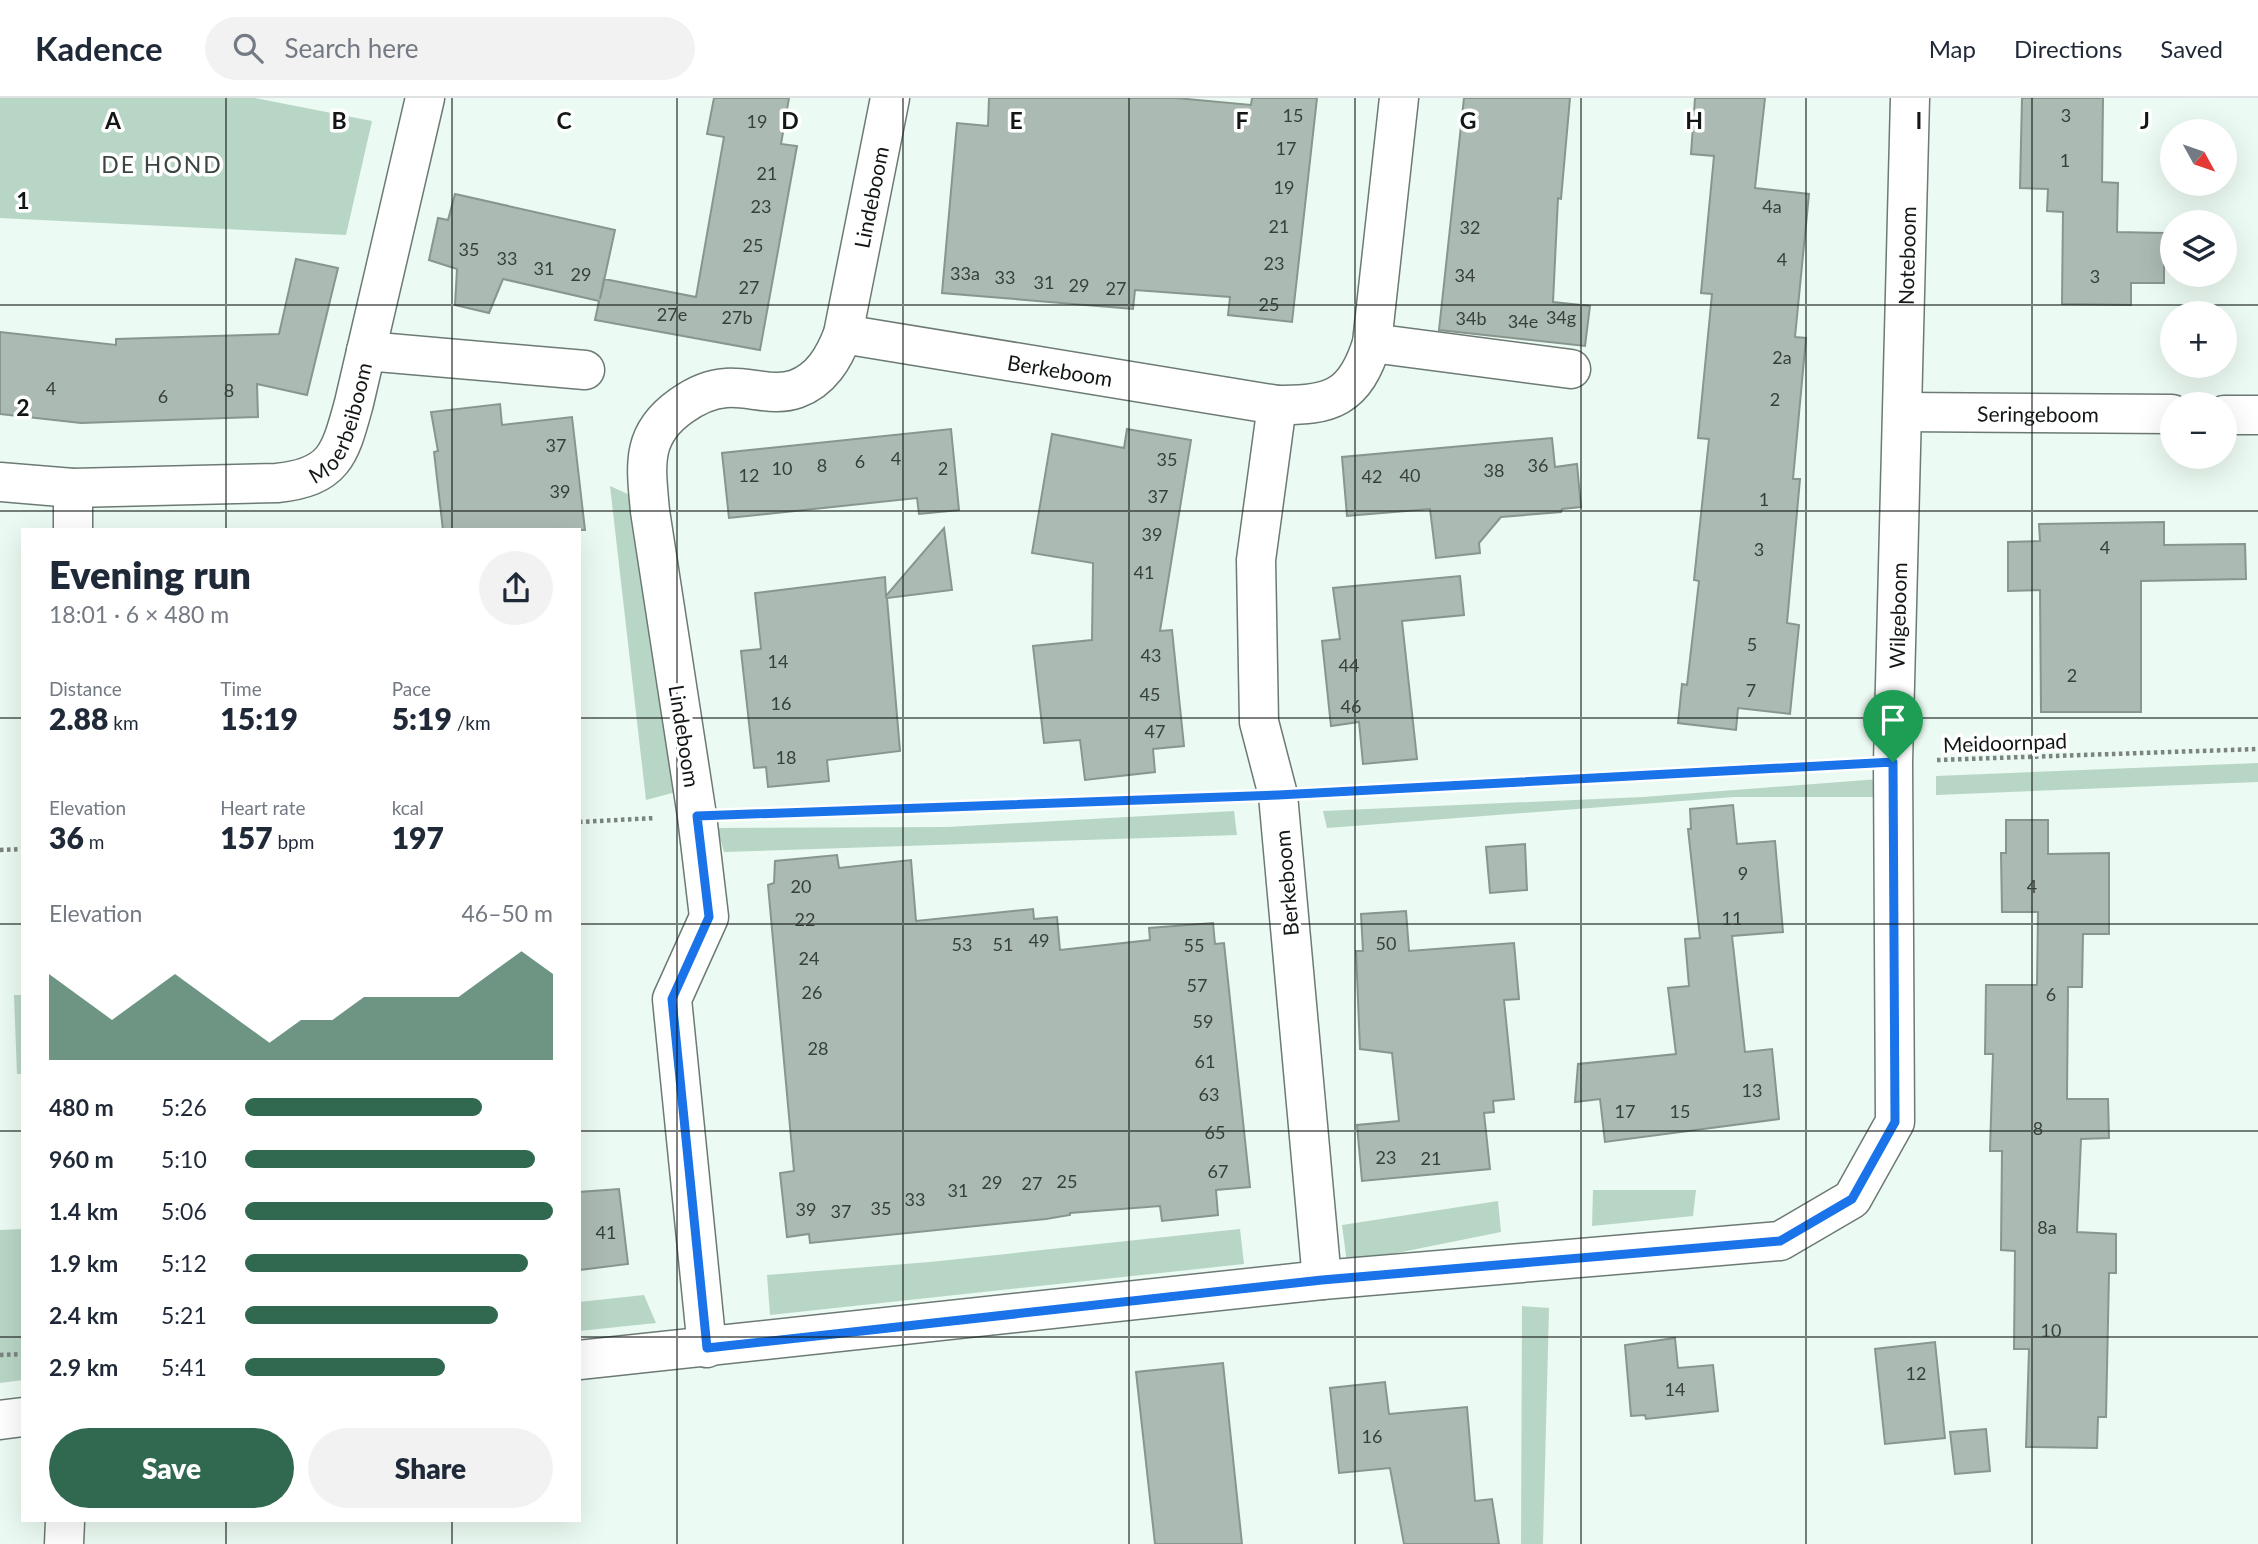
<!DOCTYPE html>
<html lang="en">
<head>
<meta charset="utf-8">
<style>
  :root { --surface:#fff; --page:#f2f2f3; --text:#1f2937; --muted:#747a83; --line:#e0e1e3; --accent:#316850 }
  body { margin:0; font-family:Lato,sans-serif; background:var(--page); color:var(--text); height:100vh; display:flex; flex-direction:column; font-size:26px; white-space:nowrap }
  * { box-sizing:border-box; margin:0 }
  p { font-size:23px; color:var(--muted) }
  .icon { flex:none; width:38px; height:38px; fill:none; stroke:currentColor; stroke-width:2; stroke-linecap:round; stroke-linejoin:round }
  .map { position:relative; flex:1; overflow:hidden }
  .details { position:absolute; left:21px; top:430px; width:560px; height:994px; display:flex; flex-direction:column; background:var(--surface); border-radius:0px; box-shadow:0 7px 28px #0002 }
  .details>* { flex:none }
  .needle { width:46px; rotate:130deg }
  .fabs { position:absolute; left:2160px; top:21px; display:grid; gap:14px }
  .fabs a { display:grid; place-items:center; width:77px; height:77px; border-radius:50%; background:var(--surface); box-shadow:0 7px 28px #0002; font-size:35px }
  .pin { position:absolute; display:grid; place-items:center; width:60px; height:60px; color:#fff; margin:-72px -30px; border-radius:50% 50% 50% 0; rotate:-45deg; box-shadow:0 0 7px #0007 }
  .pin .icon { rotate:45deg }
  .round { display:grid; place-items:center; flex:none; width:74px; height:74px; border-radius:37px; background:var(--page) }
  .summary { display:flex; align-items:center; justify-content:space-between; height:119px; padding:0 28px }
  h1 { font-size:38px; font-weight:800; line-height:52px }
  .metrics { display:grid; grid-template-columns:repeat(3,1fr); gap:10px; height:119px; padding:7px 28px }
  .metrics div { display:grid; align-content:center }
  .metrics b { font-size:30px; font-weight:800 }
  .metrics small { font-size:19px; font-weight:400 }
  .metrics p { font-size:19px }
  .chart { height:196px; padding:14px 28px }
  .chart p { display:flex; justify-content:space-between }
  .chart svg { width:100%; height:126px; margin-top:7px; fill:var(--accent); opacity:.7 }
  .primary-button { display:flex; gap:14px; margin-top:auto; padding:14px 28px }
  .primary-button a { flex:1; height:80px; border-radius:42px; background:var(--accent); color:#fff; font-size:28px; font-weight:800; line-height:80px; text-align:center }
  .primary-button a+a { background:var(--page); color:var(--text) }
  ul { padding:0 28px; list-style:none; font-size:23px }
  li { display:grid; grid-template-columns:112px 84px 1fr; align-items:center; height:52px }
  li i { height:18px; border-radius:9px; background:var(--accent) }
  header { display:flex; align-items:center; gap:42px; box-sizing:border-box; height:98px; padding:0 35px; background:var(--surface); border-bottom:2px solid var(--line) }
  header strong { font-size:33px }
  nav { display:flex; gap:38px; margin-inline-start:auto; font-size:24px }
  .search { width:490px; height:63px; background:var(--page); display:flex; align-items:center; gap:18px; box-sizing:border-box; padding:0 24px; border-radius:38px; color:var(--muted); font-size:26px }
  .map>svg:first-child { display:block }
  .green { fill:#b8d6c6 }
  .building { fill:#abbab2; stroke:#88968e; stroke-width:2 }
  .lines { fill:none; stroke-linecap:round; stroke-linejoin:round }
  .street-casing { stroke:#6c7a73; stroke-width:41 }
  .path { stroke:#7b8480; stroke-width:4.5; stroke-dasharray:3.5 3.5; stroke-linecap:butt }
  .street { stroke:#fff; stroke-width:38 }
  .route-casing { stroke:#fff; stroke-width:14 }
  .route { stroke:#1a73e8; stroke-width:9 }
  .grid { fill:none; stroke:#121715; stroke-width:2; stroke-opacity:0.55 }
  .labels { text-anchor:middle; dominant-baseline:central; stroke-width:7; stroke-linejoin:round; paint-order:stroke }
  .number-label { font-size:18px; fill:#38403c }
  .street-label { font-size:21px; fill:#121715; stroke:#fff }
  .neighbourhood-label { font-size:23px; letter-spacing:2px; fill:#3a4640; stroke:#fff }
  .grid-label { font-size:23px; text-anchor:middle; font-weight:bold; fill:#121715; stroke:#fff; stroke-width:7; stroke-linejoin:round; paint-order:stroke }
</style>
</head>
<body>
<header>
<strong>Kadence</strong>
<div class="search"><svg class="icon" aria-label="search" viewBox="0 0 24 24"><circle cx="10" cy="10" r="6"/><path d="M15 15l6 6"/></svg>Search here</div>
<nav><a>Map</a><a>Directions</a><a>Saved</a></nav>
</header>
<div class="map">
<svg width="2258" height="1446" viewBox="0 0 2258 1446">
  <rect width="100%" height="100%" fill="#ebfaf2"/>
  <!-- green -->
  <path class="green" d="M0,0H255L372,23L346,137L0,120Z
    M610,388L630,397L676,694L646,702Z
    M2258,665V684L1936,697V678Z
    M1879,681L1878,699H1734L1327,730L1323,713L1643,699Z
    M1234,713L1237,737L724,754L717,730L948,729Z
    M14,897H23V976H17Z
    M1593,1092H1696L1693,1118L1592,1128Z
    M1498,1103L1501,1134L1347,1165L1342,1127Z
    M23,1131V1282L0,1285V1132Z
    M1240,1131L1244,1166L770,1217L767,1177L930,1164Z
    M644,1197L656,1225L579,1233V1204Z
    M1522,1208L1549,1210L1543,1446H1521Z"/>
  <!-- building -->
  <path class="building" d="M714,0H789L781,46L797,48L760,252L595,222L599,203L503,181L489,215L455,207L457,171L429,162L438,120L448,122L455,96L615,132L600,201L604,181L696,199L724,39L707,36Z
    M989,0H1176L1251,7L1252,0H1317L1292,224L1228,217L1230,199L1135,192L1133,211L942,195L957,25L988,28Z
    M1464,0H1570L1561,101L1558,100L1553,204L1590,208L1585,248L1439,232Z
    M1695,0H1765L1755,90L1809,96L1795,239L1806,240L1793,381H1800L1787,525L1799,527L1790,616L1738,610L1736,632L1678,625L1682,586L1687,587L1699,483L1694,482L1709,341L1698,340L1712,196L1701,195L1714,58L1691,56Z
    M2022,0H2103L2102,84L2118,85L2117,134L2164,135V185H2131V207L2062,206L2063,114L2047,113L2048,91L2020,90Z
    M296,161L338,170L307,297L257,286L258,319L81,325L0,316V234L116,247V241L279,236Z
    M500,306L502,327L572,319L585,432H443L434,354L438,353L431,314Z
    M951,331L959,412L919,416L917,400L729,420L722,355Z
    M1127,331L1191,342L1160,533L1172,532L1184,648L1153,651L1155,674L1085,682L1080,642L1044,645L1033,548L1092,542L1093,465L1032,455L1052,336L1124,350Z
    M1552,340L1555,369L1577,366L1581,409L1562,411L1561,414L1501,419L1479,445L1480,455L1436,460L1430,411L1347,418L1342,359Z
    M2164,424V447L2245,446L2246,481L2141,483V614H2041L2040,492L2008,493V444L2040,443L2039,426Z
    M944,430L952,492L887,500L900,653L827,662L829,683L768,689L766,669L754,670L741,553L761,551L755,495L885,479L886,498Z
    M1460,478L1464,517L1402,523L1417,661L1363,666L1359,624L1331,628L1322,543L1340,541L1333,490Z
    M1733,707L1737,746L1775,743L1783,834L1732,838L1745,954L1772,951L1779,1021L1605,1044L1600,1001L1575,1004L1578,966L1676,956L1668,890L1689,888L1685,841L1700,840L1688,731H1691L1690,711Z
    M2006,722H2048V756L2109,755V836H2083L2082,889H2068L2067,1001H2108L2109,1040L2081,1041L2077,1134L2116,1136V1175H2109L2106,1319H2098L2097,1350L2026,1349L2029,1251H2014L2015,1153L2001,1152L2002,1053H1990L1993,956H1985L1986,887H2037L2038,814H2002L2001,755H2006Z
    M1525,746L1527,792L1490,795L1486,749Z
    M837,757L839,770L911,762L916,823L1033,811L1034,821L1057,819L1060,852L1150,842L1149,830L1213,825L1215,846L1224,845L1250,1089L1216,1092L1218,1117L1162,1123L1160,1108L1070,1115V1117L1046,1121L810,1145L809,1136L787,1139L780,1075L794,1073L768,787L774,785L775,763Z
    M1406,813L1409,853L1514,845L1519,901L1504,902L1514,1001L1493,1003L1494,1014L1484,1015L1490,1071L1362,1083L1357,1027L1399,1023L1392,955L1360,951L1356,853H1363L1361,816Z
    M619,1091L628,1166L579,1172V1094Z
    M1675,1240L1678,1270L1713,1267L1718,1313L1646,1321L1645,1317L1631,1318L1625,1247Z
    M1935,1244L1945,1340L1885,1346L1875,1251Z
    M1223,1265L1242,1446H1155L1136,1274Z
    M1385,1284L1389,1316L1467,1309L1475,1403L1492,1401L1499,1446H1404L1390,1370L1339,1375L1330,1290Z
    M1986,1331L1990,1373L1955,1376L1950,1334Z"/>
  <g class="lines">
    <!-- street casing -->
    <g class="street-casing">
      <g id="street">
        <path id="s1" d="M843,236L1277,307"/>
        <path d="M1372,245L1571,271"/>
        <path d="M366,253L585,272"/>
        <path id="s2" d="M1903,314L2172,316"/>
        <path d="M2224,317H2258"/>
        <path id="s3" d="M0,384L73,390L277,385C335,379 340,356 354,305L425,0"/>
        <path d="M73,390V432"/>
        <path d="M1322,1182L1278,697L1259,624L1256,462L1277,307C1331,308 1355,300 1372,245L1399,0"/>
        <path id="s4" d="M707,1250L672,901L709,819L697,718L650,413C646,368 640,337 681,308C695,298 709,291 726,290C748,288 774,299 796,291C821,282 834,260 843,236L890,0"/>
        <path id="s5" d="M579,1262L1322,1182L1780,1143L1852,1101L1895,1024L1893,664L1910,0"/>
        <path d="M0,1322L23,1319"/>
        <path d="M64,1446L65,1423"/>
      </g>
    </g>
    <!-- path -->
    <path class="path" d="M1937,662L2258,651
      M1322,695L1851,666
      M741,717L1236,699
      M579,724L655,720
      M0,752L23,751
      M0,1257L23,1256"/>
    <!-- street -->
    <use href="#street" class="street"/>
  </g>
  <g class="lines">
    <!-- route casing -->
    <g class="route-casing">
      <path id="route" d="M1893,664L1895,1024L1852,1101L1780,1143L1322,1182L707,1250L672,901L709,819L697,718L1278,697Z"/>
    </g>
    <!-- route -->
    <use href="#route" class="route"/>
  </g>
  <!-- grid -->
  <path class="grid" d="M226,0V432M452,0V432M677,0V1446M903,0V1446M1129,0V1446M1355,0V1446M1581,0V1446M1806,0V1446M2032,0V1446M0,207H2258M0,413H2258M0,620H23M579,620H2258M0,826H23M579,826H2258M0,1033H23M579,1033H2258M0,1239H23M579,1239H2258M226,1423V1446M452,1423V1446"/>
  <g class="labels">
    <!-- number labels -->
    <g class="number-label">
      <text x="1293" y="17">15</text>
      <text x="2066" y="17">3</text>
      <text x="757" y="23">19</text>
      <text x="1286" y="50">17</text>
      <text x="2065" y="62">1</text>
      <text x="767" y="75">21</text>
      <text x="1284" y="89">19</text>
      <text x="761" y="108">23</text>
      <text x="1772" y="108">4a</text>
      <text x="1279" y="128">21</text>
      <text x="1470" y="129">32</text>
      <text x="753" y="147">25</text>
      <text x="469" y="151">35</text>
      <text x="507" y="160">33</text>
      <text x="1782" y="161">4</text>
      <text x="1274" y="165">23</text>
      <text x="544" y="170">31</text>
      <text x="965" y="175">33a</text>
      <text x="581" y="176">29</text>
      <text x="1465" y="177">34</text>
      <text x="2095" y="178">3</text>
      <text x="1005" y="179">33</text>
      <text x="1044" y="184">31</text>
      <text x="1079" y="187">29</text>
      <text x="749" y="189">27</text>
      <text x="1116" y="190">27</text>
      <text x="1269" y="206">25</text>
      <text x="672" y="216">27e</text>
      <text x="737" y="219">27b</text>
      <text x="1561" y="219">34g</text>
      <text x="1471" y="220">34b</text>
      <text x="1523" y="223">34e</text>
      <text x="1782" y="259">2a</text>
      <text x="51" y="290">4</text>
      <text x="229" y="292">8</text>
      <text x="163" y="298">6</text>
      <text x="1775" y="301">2</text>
      <text x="556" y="347">37</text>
      <text x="896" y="360">4</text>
      <text x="1167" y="361">35</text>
      <text x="860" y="363">6</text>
      <text x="822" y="367">8</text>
      <text x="1538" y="367">36</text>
      <text x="782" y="370">10</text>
      <text x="943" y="370">2</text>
      <text x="1494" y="372">38</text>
      <text x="749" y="377">12</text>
      <text x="1410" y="377">40</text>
      <text x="1372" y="378">42</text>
      <text x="560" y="393">39</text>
      <text x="1158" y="398">37</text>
      <text x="1764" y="401">1</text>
      <text x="1152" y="436">39</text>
      <text x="2105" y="449">4</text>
      <text x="1759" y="451">3</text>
      <text x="1144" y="474">41</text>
      <text x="1752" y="546">5</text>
      <text x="1151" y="557">43</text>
      <text x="778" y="563">14</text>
      <text x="1349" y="567">44</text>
      <text x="2072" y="577">2</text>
      <text x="1751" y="592">7</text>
      <text x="1150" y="596">45</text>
      <text x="781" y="605">16</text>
      <text x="1351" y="608">46</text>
      <text x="1155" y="633">47</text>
      <text x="786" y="659">18</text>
      <text x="1743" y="775">9</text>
      <text x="801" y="788">20</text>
      <text x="2032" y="788">4</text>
      <text x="1732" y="820">11</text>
      <text x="805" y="821">22</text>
      <text x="1039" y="842">49</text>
      <text x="1386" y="845">50</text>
      <text x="962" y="846">53</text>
      <text x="1003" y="846">51</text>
      <text x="1194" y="847">55</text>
      <text x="809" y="860">24</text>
      <text x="1197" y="887">57</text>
      <text x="812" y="894">26</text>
      <text x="2051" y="896">6</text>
      <text x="1203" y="923">59</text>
      <text x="818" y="950">28</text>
      <text x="1205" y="963">61</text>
      <text x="1752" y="992">13</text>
      <text x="1209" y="996">63</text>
      <text x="1625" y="1013">17</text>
      <text x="1680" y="1013">15</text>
      <text x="2038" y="1030">8</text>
      <text x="1215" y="1034">65</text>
      <text x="1386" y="1059">23</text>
      <text x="1431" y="1060">21</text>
      <text x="1218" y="1073">67</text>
      <text x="1067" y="1083">25</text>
      <text x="992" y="1084">29</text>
      <text x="1032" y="1085">27</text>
      <text x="958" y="1092">31</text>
      <text x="915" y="1101">33</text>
      <text x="881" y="1110">35</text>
      <text x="806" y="1111">39</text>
      <text x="841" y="1113">37</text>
      <text x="2047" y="1129">8a</text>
      <text x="606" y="1134">41</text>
      <text x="2051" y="1232">10</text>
      <text x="1916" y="1275">12</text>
      <text x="1675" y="1291">14</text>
      <text x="1372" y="1338">16</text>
    </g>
    <!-- street labels -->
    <g class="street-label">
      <text stroke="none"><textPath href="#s4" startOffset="1302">Lindeboom</textPath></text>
      <text stroke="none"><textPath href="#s5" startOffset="2245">Noteboom</textPath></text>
      <text stroke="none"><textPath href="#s1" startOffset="220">Berkeboom</textPath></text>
      <text stroke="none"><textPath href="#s2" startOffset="135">Seringeboom</textPath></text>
      <text stroke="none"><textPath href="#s3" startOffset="376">Moerbeiboom</textPath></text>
      <text stroke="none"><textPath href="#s5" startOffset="1885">Wilgeboom</textPath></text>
      <text transform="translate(685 638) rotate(81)">Lindeboom</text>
      <text transform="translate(2005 644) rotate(-2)">Meidoornpad</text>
      <text transform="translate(1286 785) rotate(-95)">Berkeboom</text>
    </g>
    <!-- neighbourhood labels -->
    <g class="neighbourhood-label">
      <text x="162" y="66">DE HOND</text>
    </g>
  </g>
  <g class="grid-label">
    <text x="113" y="31">A</text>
    <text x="339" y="31">B</text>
    <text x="564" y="31">C</text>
    <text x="790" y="31">D</text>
    <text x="1016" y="31">E</text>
    <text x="1242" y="31">F</text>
    <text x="1468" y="31">G</text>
    <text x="1694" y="31">H</text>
    <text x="1919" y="31">I</text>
    <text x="2145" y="31">J</text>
    <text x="23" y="111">1</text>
    <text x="23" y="318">2</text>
  </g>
</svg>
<div class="fabs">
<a><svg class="needle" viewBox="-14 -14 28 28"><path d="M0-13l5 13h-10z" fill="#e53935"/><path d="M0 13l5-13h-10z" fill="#747a83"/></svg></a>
<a><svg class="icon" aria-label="layers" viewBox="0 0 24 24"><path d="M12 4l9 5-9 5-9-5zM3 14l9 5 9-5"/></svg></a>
<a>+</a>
<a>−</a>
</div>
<div class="pin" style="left:1893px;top:664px;background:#1e9e55"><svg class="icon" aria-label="arrive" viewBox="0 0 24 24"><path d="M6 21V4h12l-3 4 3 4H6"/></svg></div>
<section class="details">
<div class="summary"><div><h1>Evening run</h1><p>18:01 · 6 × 480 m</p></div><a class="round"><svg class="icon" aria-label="share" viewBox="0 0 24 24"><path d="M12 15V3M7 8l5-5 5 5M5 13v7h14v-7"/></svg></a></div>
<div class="metrics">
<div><p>Distance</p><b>2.88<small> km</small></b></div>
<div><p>Time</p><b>15:19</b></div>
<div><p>Pace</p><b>5:19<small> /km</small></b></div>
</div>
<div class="metrics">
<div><p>Elevation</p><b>36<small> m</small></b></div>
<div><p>Heart rate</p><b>157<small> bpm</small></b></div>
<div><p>kcal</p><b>197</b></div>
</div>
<div class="chart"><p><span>Elevation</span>46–50 m</p>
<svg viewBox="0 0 160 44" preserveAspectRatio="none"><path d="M0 44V14L10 22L20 30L30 22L40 14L50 22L60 30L70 38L80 30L90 30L100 22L110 22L120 22L130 22L140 14L150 6L160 14V44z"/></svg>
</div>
<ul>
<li><b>480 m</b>5:26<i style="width:77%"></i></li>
<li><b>960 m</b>5:10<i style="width:94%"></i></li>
<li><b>1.4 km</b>5:06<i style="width:100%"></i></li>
<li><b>1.9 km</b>5:12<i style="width:92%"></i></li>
<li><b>2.4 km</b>5:21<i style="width:82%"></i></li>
<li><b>2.9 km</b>5:41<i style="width:65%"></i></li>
</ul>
<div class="primary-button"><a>Save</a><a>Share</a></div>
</section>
</div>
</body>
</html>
